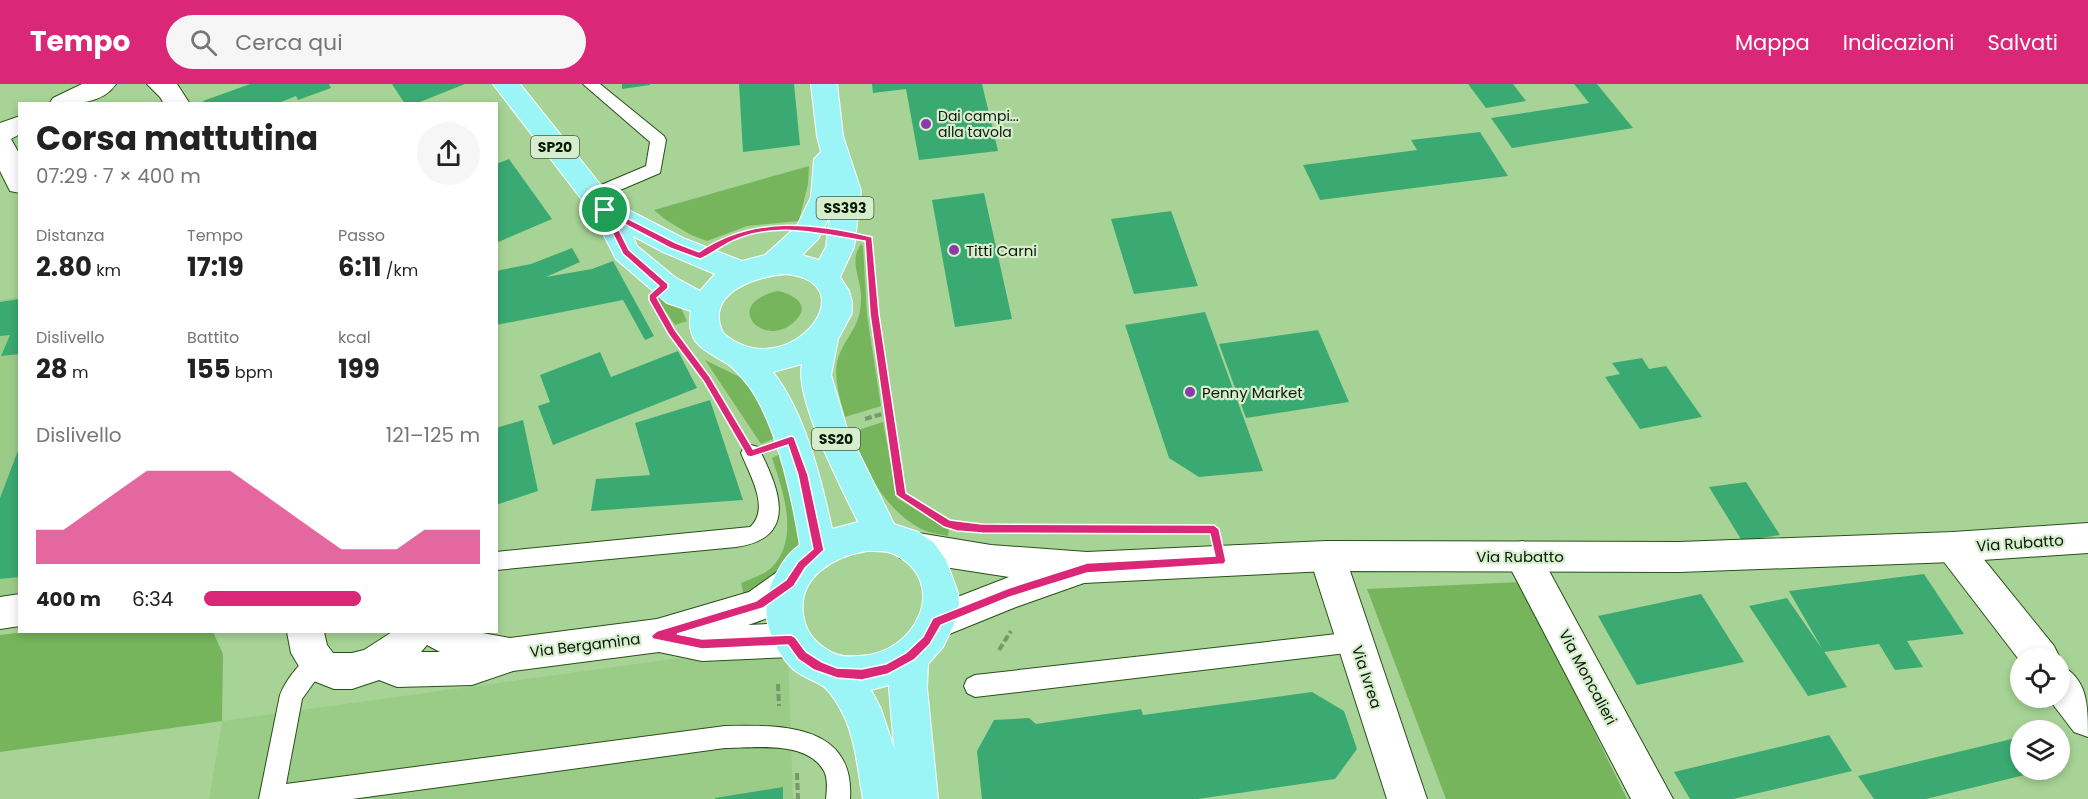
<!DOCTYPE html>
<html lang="it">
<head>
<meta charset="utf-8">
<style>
  :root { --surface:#fff; --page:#f6f6f6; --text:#222; --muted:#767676; --accent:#db2777 }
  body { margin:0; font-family:Poppins,sans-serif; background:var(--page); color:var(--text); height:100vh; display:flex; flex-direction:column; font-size:22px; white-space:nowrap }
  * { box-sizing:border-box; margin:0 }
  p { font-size:20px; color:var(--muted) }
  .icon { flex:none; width:33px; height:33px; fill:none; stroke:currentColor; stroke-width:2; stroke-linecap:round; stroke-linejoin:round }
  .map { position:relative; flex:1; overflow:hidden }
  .details { position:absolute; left:18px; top:18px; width:480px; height:531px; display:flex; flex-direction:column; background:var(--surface); border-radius:0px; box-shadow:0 3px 9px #0003 }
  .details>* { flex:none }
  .tools { position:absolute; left:2010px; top:564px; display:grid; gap:12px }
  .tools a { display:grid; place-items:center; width:60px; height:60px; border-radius:50%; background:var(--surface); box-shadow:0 3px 9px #0003; font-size:30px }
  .pin { position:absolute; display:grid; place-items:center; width:51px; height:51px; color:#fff; margin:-26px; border:3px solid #fff; border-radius:50%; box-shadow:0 2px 6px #0007 }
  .round { display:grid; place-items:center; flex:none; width:63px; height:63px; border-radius:32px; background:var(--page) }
  .overview { display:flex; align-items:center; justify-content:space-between; height:102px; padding:0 18px }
  h1 { font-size:33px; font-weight:700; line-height:45px }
  .figures { display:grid; grid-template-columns:repeat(3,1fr); gap:9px; height:102px; padding:6px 18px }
  .figures div { display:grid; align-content:center }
  .figures b { font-size:26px; font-weight:700 }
  .figures small { font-size:16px; font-weight:400 }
  .figures p { font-size:16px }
  .chart { height:168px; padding:12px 18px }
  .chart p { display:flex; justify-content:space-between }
  .chart svg { width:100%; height:108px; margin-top:6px; fill:var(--accent); opacity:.7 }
  ul { padding:0 18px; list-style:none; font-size:20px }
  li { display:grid; grid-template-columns:96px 72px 1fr; align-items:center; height:45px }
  li i { height:15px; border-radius:8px; background:var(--accent) }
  header { display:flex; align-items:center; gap:36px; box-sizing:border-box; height:84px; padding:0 30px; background:var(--accent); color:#fff }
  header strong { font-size:28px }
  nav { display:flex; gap:33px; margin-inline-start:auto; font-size:21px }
  .search { width:420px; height:54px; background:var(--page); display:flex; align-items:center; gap:15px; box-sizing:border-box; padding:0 21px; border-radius:33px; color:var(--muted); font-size:22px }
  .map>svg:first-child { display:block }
  .built { fill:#9acc88 }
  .green { fill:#76b55c }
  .building { fill:#3baa72 }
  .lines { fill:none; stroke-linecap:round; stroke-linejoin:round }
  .service-casing { stroke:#295017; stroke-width:2 }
  .minor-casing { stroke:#295017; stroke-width:2 }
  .tertiary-casing { stroke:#295017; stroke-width:2 }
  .primary-casing { stroke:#fff; stroke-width:2 }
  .path-far1 { stroke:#759968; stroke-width:3; stroke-dasharray:5 2; stroke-linecap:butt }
  .path { stroke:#759968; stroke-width:4; stroke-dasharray:7 3; stroke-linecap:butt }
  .service { fill:#fff; fill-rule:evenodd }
  .minor { fill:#fff; fill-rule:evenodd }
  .tertiary { fill:#fff; fill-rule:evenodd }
  .primary { fill:#9bf5f7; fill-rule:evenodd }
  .route { fill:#db2777; stroke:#fff; stroke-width:1.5; fill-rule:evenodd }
  .poi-dot { fill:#8d39a7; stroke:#d6edce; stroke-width:2 }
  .labels { text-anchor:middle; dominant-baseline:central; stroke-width:4.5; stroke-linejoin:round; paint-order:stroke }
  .far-poi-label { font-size:14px; fill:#0a1a04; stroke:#d6edce; text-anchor:start }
  .shield { fill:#d6edce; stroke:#475941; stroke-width:1.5 }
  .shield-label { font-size:14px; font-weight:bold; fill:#0a1a04 }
  .poi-label { font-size:15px; fill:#0a1a04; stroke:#d6edce; text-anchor:start }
  .street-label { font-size:15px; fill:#0a1a04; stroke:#d6edce }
</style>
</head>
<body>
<header>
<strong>Tempo</strong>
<div class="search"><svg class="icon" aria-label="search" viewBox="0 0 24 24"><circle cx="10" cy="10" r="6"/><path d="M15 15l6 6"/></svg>Cerca qui</div>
<nav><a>Mappa</a><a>Indicazioni</a><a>Salvati</a></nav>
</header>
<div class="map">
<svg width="2088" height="715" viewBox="0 0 2088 715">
  <rect width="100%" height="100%" fill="#a7d496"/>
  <!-- built -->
  <path class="built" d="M19,213V512L0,514V216Z
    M788,570L793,715H209L222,637L672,575Z"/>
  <!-- green -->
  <path class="green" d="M809,82L808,100L799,137L747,142L707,157L691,151L666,136L654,126Z
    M861,160L863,162L867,231L881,322L845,333C840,314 831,289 840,269C850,247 861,241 861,214C862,196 848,178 861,160Z
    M777,207C791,209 812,220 796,236C766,268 719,221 777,207Z
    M663,208L680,222L687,237L675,241L656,213Z
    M705,276L748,297L778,353L761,360Z
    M883,338L897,414L949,446L948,452C939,450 929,449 921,445C884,425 865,385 849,349Z
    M784,368L802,453L782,492L744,512L741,499C750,495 763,491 770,485C801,456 783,407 772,374Z
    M1521,498L1627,715H1446L1367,505Z
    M24,548H213L223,570L222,637L0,668V551Z"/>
  <!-- building -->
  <path class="building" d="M250,0H329L331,4L298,16L296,12L276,20H204L203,17Z
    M392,0H465L415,20H405Z
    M622,0H650V1L622,5Z
    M739,0H794L800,61L743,68Z
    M872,0H982L998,67L919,76L906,5L873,9Z
    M1468,0H1513L1526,17L1486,24Z
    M1574,0H1597L1633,44L1512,64L1491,34L1589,19Z
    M1480,48L1508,92L1320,116L1303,81L1417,66L1411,56Z
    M509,75L552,135L496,159V80Z
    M984,109L1012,235L955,243L932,116Z
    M1171,127L1198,202L1134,210L1111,135Z
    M572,164L580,178L546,193L592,185L613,177L654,252L645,256L623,216L496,241V187L531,180Z
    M20,215V270L1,272L10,251L0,252V218Z
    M1205,228L1263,387L1199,393L1169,374L1125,241Z
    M1318,246L1349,318L1246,334L1219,260Z
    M678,267L697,304L553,361L538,322L550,318L540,291L600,268L611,293Z
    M1642,274L1649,285L1666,282L1702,333L1640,345L1605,293L1620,290L1612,279Z
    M710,316L743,416L591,427L596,395L650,391L635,339Z
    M523,336L538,407L496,421V344Z
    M19,364L20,493L0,495V414Z
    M1746,398L1780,451L1742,457L1709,403Z
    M1924,490L1964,550L1907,557L1923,583L1895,586L1879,560L1824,568L1789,507Z
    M1701,510L1744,578L1637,601L1598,532Z
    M1787,514L1827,572L1847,603L1808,612L1749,522Z
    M1312,608L1344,627L1357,665L1335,695L1198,715H982L977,667L994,636L1029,634L1036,640L1141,625L1143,631Z
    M1829,651L1852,687L1733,715H1690L1674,688Z
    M2020,653V686H2045L1926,715H1874L1858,692Z
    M783,703V715H715V714Z"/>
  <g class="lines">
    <!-- service casing -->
    <g class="service-casing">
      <path id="service" d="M583,0H600L664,52L666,56L660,89L599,115H587L585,111L587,107L646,82L650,58Z
        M751,361L758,363C779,404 800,454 736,463L496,486V468L750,443C771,425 749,389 741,369L744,363Z
        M1355,548L1363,551L1366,558L1363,565L1355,568L975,613L967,609L964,602L967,595L975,591Z
        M317,569L325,572L328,579L302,615L286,700L725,642C780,641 855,639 850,715H826C827,706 828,694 824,687C807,656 754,664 725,664L352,715H259L280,611C286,596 302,574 317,569Z"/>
    </g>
    <!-- minor casing -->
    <g class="minor-casing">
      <path id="minor" d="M82,0H116C102,21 72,20 49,20L53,14Z
        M147,0H177L190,20H164L160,13Z
        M20,32V50L11,55L20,71V109L10,107L0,87V39Z
        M1953,448L1965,452L2054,562L2060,574V575L2020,574V577L1941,474L1935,463L1941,452Z
        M1327,457L1340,461L1345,472L1427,715H1387L1309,472L1314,461Z
        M1522,457L1535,461L1673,715H1631L1504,472L1509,461Z
        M790,483L803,488L808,499C797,522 771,534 748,541L791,539L804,544L810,556L804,568L791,573L702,577L659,568L513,587L472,601L397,603L379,596L352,605H334L306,594L291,569L287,548H324L327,561L333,569H352L364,566L392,548H477L510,554L657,535L749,508L777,488ZM427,561L440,568H421Z
        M20,510V542L0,545V513Z
        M2060,581C2088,595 2088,621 2088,653L2074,648L2048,614H2060Z"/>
    </g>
    <!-- tertiary casing -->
    <g class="tertiary-casing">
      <path id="tertiary" d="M2088,439V469L1953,478L1679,488L1327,487L1084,499L1016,523L937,555L924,550L919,538L924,526L1009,493L912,478L900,474L894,463L900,452L912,448L991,461L1087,468L1327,457L1679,458L1953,448Z"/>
    </g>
    <!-- primary casing -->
    <g class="primary-casing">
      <path id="primary" d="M493,0H520L615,119L683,154L742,177L765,171L797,142L811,113L814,75L821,68L817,52L811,0H837L843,52L861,107L854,163L840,193L849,207L852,218V229L838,255L831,291L847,345L894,440L918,448L934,459L946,476L958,509L959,521L954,540L943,563L928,580L927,604L938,715H863C858,688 856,659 845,634C841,625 830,605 821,601C812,595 802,593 793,585C772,565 759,529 771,501C778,486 786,470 800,461C792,413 777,340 748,301C742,294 736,286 729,281C706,266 685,262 691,227L667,219L616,175L593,130ZM830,132L826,163L819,176L802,171L818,155ZM633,152L663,168L715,190L700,207L676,194L637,162ZM786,190C871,199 787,304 723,249C704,209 756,192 786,190ZM802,280C794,315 842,404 858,438L832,445C821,394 805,329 773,288ZM867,467C875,467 886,466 894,470C951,498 916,571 859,572C848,573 837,573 828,566C814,558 805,546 803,530C798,492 835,472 867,467ZM889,601V604L894,664L881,625L871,606Z"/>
    </g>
    <!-- path-far1 -->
    <path class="path-far1" d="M736,152L761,146
      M870,180L872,205
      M874,231L887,317
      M704,291L719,317"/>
    <!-- path -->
    <path class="path" d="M718,315L737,347
      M886,315L899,401
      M865,335L889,328
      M906,415L928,428
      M999,566L1011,547
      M778,600L779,622
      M797,689L798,715"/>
    <!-- service -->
    <use href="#service" class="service"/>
    <!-- minor -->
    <use href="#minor" class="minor"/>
    <!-- tertiary -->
    <use href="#tertiary" class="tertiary"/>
    <!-- primary -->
    <use href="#primary" class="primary"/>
  </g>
  <!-- route -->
  <path class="route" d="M605,123L676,159L699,168C752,132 812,138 872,153L879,230L906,409L950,436L982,440L1214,441L1219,445L1226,477L1224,480L1087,489L1010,513L941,541L930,560L914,576L888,590L862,596L837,594L814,586L798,575L788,561L702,565L653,555L651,552L657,547L756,517L786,496L798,478L813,465L798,391L788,361L751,373L747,372L704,298L669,251L649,216V211L659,202L623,170L601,126ZM613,134L670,164L700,175C713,170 723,160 737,155C779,138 822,150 865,157L870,230L896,411L944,443L957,447L982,449L1210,450L1215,472L1087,479L1009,504L933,534L923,553L906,569L886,580L862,585L837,584L822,578L806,568L795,553L791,551L702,555L677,550L763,524L794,502L805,484L824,466L808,391L794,353L791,352L753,365L710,293L675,246L657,214L668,204V200L629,166Z"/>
  <!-- markers -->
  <g class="poi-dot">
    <circle cx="926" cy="40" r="6"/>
    <circle cx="954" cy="166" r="6"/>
    <circle cx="1190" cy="308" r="6"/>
  </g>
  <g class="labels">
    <!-- far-poi labels -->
    <g class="far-poi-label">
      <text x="938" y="32">Dai campi...<tspan x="938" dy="16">alla tavola</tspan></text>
    </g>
    <!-- shield labels -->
    <g class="shield">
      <rect x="531" y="52" width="48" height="22" rx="4.5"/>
      <rect x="816.5" y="113" width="57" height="22" rx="4.5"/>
      <rect x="812" y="344" width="48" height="22" rx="4.5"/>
    </g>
    <g class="shield-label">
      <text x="555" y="63">SP20</text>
      <text x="845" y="124">SS393</text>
      <text x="836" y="355">SS20</text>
    </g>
    <!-- poi labels -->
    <g class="poi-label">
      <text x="966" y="166">Titti Carni</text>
      <text x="1202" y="308">Penny Market</text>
    </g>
    <!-- street labels -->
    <g class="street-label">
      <text transform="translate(2020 459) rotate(-4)">Via Rubatto</text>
      <text x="1520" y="472">Via Rubatto</text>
      <text transform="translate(585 561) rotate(-7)">Via Bergamina</text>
      <text transform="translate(1367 593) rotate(72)">Via Ivrea</text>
      <text transform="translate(1588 593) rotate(62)">Via Moncalieri</text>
    </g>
  </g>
</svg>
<div class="tools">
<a><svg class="icon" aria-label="locate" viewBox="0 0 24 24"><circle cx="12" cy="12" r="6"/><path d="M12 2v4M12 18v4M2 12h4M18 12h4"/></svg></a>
<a><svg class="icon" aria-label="layers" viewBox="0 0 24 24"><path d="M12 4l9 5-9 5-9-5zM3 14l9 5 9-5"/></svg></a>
</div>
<div class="pin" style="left:605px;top:126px;background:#1e9e55"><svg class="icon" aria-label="arrive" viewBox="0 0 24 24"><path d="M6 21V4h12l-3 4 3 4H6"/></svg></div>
<section class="details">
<div class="overview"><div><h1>Corsa mattutina</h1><p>07:29 · 7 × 400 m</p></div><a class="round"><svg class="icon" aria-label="share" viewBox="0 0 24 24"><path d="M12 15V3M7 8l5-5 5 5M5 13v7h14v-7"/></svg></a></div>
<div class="figures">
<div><p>Distanza</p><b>2.80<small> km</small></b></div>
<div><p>Tempo</p><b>17:19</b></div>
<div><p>Passo</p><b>6:11<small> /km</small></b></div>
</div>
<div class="figures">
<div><p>Dislivello</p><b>28<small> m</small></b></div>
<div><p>Battito</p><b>155<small> bpm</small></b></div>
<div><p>kcal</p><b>199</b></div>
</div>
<div class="chart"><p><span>Dislivello</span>121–125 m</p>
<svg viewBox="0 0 160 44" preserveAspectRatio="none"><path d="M0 44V30L10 30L20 22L30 14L40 6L50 6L60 6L70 6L80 14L90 22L100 30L110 38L120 38L130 38L140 30L150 30L160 30V44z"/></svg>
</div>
<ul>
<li><b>400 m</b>6:34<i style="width:57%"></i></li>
</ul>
</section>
</div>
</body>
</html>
